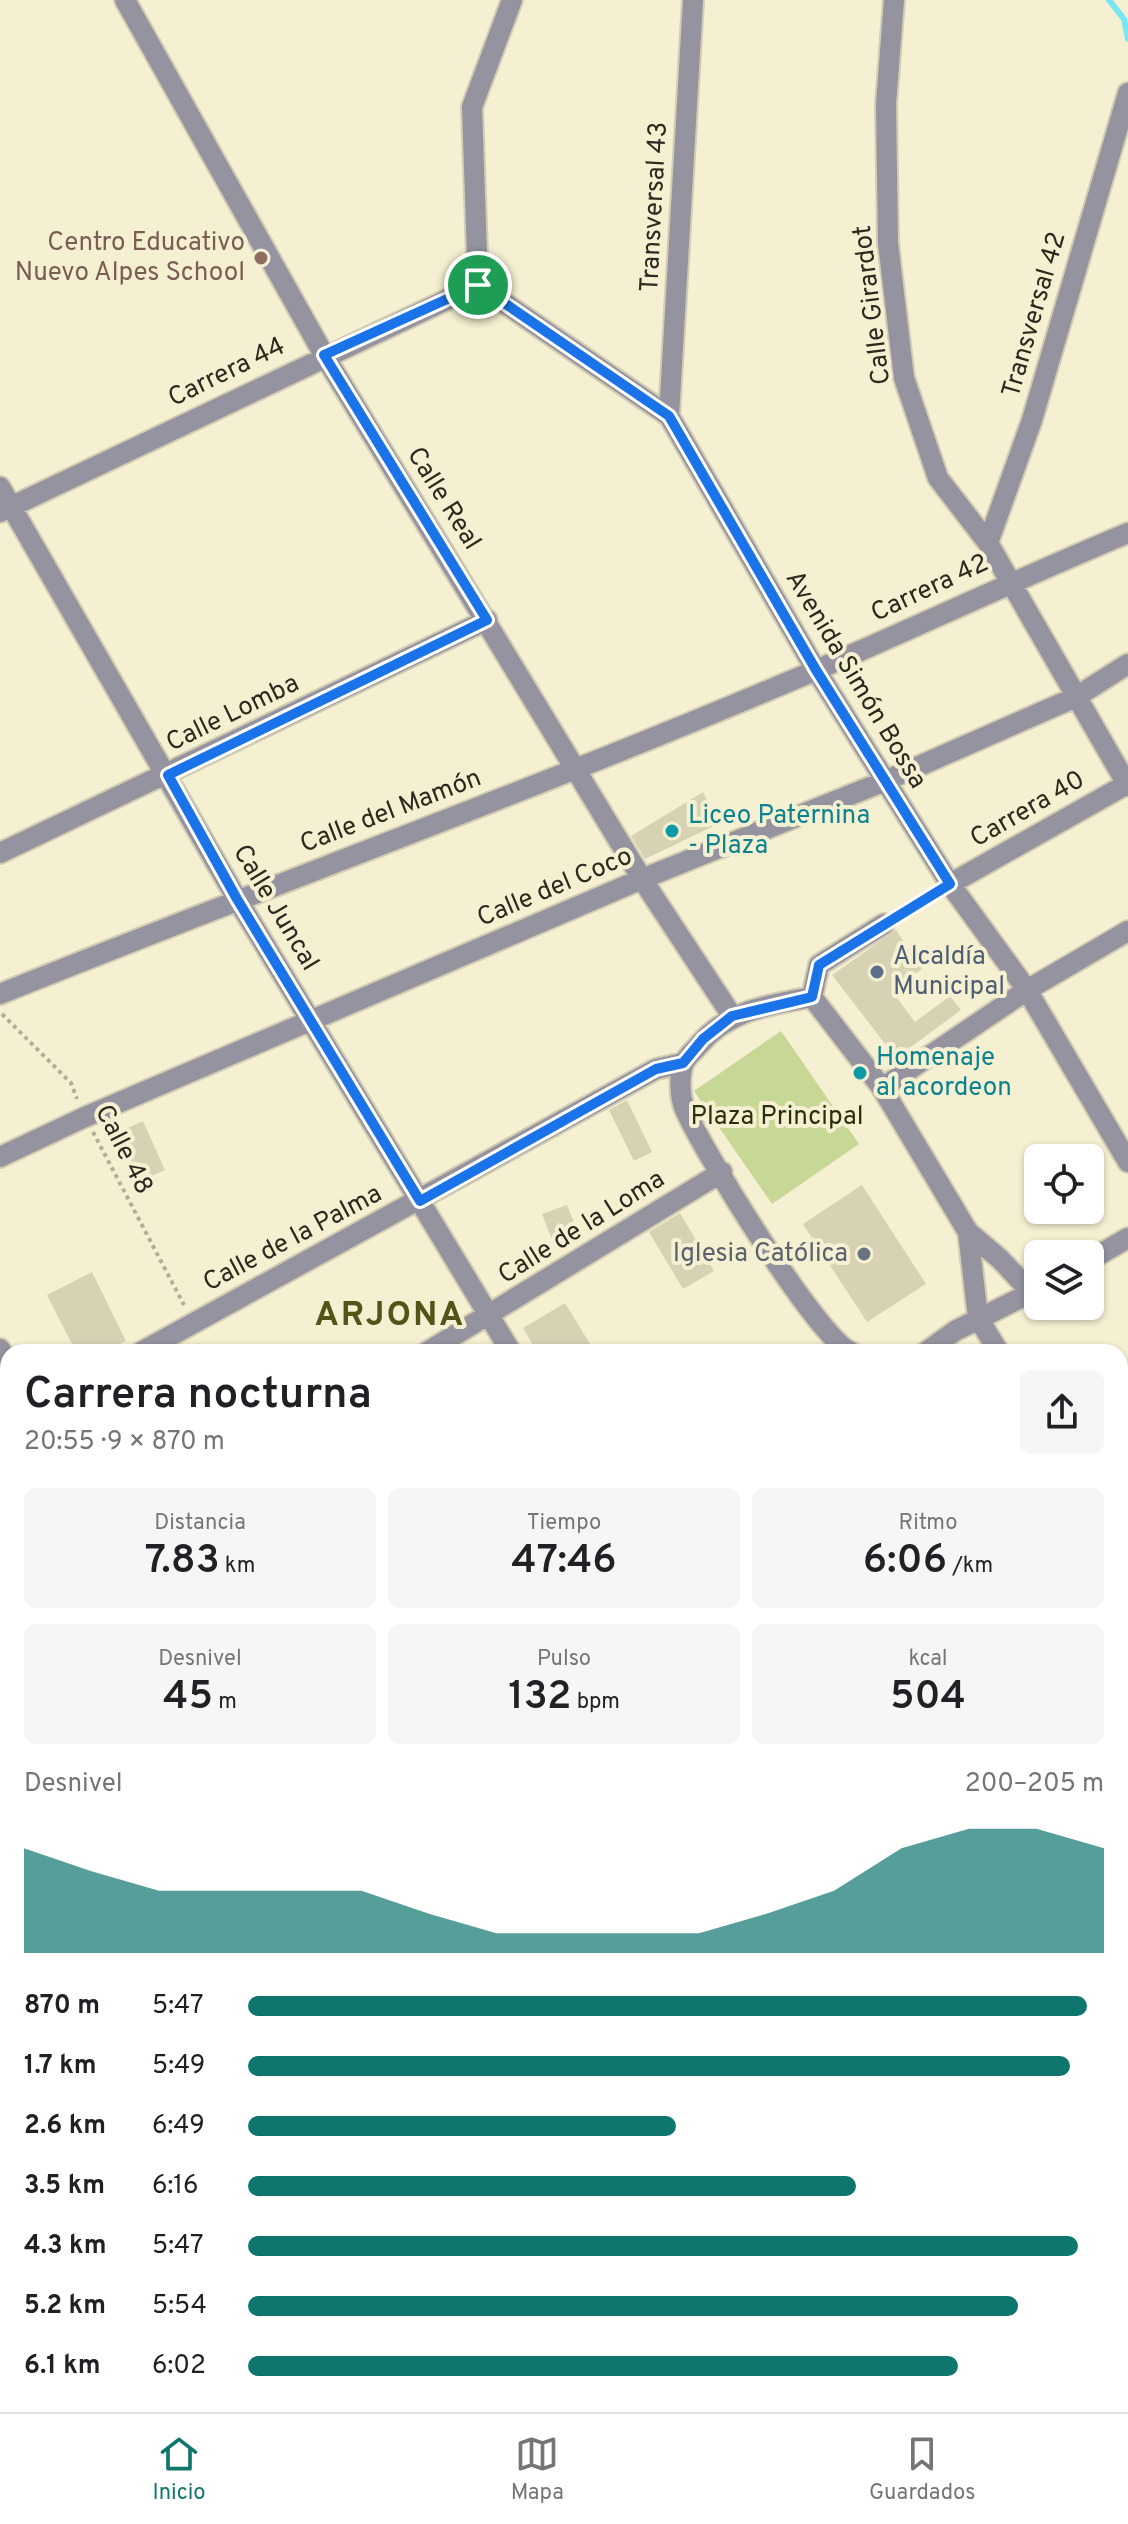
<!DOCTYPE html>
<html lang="es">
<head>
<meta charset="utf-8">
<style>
  :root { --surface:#fff; --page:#f6f6f6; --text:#202124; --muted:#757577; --line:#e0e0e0; --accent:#0f766e }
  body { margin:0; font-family:Overpass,sans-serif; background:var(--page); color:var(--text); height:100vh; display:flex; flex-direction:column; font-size:30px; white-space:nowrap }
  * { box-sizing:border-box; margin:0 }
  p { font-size:26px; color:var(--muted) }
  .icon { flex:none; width:44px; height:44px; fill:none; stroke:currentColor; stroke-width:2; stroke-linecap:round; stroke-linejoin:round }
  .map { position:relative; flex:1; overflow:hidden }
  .panel { position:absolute; left:0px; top:1344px; width:1128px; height:1068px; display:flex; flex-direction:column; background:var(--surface); border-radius:24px 24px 0 0; box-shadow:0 2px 6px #0004 }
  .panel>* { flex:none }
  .fabs { position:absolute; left:1024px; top:1144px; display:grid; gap:16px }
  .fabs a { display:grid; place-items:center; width:80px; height:80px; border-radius:12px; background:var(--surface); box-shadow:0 2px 6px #0004; font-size:40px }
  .pin { position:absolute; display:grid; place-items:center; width:68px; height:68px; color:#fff; margin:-34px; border:4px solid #fff; border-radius:50%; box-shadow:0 2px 8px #0007 }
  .round { display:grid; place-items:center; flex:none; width:84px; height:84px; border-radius:12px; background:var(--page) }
  .overview { display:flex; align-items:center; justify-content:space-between; height:136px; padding:0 24px }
  h1 { font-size:44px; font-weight:600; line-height:60px }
  .stats { display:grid; grid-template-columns:repeat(3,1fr); gap:12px; height:136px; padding:8px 24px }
  .stats div { display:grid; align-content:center; border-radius:12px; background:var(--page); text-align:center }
  .stats b { font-size:40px; font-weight:600 }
  .stats small { font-size:22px; font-weight:400 }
  .stats p { font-size:22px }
  .chart { height:224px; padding:16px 24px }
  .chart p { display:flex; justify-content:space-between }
  .chart svg { width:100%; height:144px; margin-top:8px; fill:var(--accent); opacity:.7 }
  ul { padding:0 24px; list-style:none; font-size:26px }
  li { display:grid; grid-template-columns:128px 96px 1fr; align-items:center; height:60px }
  li i { height:20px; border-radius:10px; background:var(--accent) }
  .menu { display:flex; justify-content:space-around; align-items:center; height:112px; border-top:2px solid var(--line); background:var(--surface); font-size:22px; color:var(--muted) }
  .menu a { display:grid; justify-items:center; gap:4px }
  .menu .selected { color:var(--accent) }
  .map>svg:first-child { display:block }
  .green { fill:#c7d796 }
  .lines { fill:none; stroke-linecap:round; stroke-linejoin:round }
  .stream { stroke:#79e6f3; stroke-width:6 }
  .building { fill:#d8d2b5 }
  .minor-casing { stroke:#d2ccb2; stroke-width:24 }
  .path { stroke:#b3ae97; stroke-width:4; stroke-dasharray:4 4; stroke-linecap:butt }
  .minor { stroke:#95939f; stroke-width:20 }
  .route-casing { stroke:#fff; stroke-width:16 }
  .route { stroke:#1a73e8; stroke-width:10 }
  .education-dot { fill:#8d6e63; stroke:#f6f0d2; stroke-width:3 }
  .culture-dot { fill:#0f9aa8; stroke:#f6f0d2; stroke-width:3 }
  .service-dot { fill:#5c6f8a; stroke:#f6f0d2; stroke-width:3 }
  .worship-dot { fill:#6b7280; stroke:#f6f0d2; stroke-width:3 }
  .labels { text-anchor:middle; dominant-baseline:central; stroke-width:8; stroke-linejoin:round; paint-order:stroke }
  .street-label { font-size:26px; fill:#2c291e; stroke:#f6f0d2 }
  .education-label { font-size:26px; fill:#785e54; stroke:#f6f0d2; text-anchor:end }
  .culture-label { font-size:26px; fill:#0d838f; stroke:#f6f0d2; text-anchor:start }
  .service-label { font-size:26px; fill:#4e5e75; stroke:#f6f0d2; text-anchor:start }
  .park-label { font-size:26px; fill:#2a300f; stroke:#f6f0d2 }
  .worship-label { font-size:26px; fill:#5b616d; stroke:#f6f0d2; text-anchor:end }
  .district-label { font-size:34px; font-weight:bold; letter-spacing:2px; fill:#555418; stroke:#f6f0d2 }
</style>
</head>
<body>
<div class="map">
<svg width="1128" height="2412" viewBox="0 0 1128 2412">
  <rect width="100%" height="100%" fill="#f6f0d2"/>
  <!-- green -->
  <path class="green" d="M781,1031L859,1144L772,1204L694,1091Z"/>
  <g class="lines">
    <!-- stream -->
    <path class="stream" d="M1109,0L1124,19L1128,39"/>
  </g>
  <!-- building -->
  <path class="building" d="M703,792L718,824L645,859L631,836Z
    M896,930L922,969L891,990L915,1022L950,996L961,1010L896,1058L832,975Z
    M627,1100L652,1152L634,1161L609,1110Z
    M143,1121L165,1170L139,1182L117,1133Z
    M862,1185L926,1284L867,1322L803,1224Z
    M567,1205L578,1233L553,1242L542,1214Z
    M680,1213L714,1271L683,1289L649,1232Z
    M92,1272L126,1341L103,1352H76L47,1295Z
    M565,1303L595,1352H537L523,1328Z"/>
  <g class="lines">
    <!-- minor casing -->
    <g class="minor-casing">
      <path id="minor" d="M125,0L324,355L642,879L732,1016
        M894,0L886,104L888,243L904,378L938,478L988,543L1128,786
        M478,285L669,416L816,670L950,884L1027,990L1128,1162
        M478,285L472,107L512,0
        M669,416L693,0
        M0,487L237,899L511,1352
        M0,512L478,285
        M988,543L1032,420L1128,93
        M0,853L487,620
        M950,884L1127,784
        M0,994C271,885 545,786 814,671C919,626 1022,577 1128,533
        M812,997L819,965L884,924
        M882,1088L1027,990L1128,931
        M0,1157L85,1117L642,879L885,781L1076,697L1128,664
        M968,1232L1000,1259L1032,1293
        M1090,1260L1128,1238
        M0,1349L8,1363
        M141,1352L656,1069L683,1063
        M427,1352L722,1172
        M851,1352C818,1339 700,1147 684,1107C680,1096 679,1077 683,1065C685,1058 693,1052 698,1046C728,1010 768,1005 812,997L882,1088L968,1232L978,1318L999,1352
        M926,1352L955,1331L1038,1289
        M1120,1414L1128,1409
        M0,1435L8,1430
        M1120,1533L1128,1545
        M0,1600L8,1595
        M1120,1625L1128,1620
        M1120,1745L1128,1758
        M0,1960L8,1955
        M0,2090L8,2085
        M1120,2367L1128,2364
        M0,2368L8,2379
        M27,2404L33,2412
        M650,2404L654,2412
        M1066,2404L1070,2412
        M989,2412L1015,2404"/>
    </g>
    <!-- path -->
    <path class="path" d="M901,914L935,894
      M2,1014L71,1083L77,1099
      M93,1132L184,1305
      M1120,2181L1128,2177
      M619,2412L631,2406"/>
    <!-- minor -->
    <use href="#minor" class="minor"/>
  </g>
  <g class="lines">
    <!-- route casing -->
    <g class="route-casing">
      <path id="route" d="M478,285L669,416L816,670L950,884L819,965L812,997L732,1016L703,1039L683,1063L656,1069L420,1201L237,899L168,775L487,620L324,355Z"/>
    </g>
    <!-- route -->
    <use href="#route" class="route"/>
  </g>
  <!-- markers -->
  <circle class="education-dot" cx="261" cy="258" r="8"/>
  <g class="culture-dot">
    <circle cx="672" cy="831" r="8"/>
    <circle cx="860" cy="1073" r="8"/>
  </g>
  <circle class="service-dot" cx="877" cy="972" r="8"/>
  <circle class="worship-dot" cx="864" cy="1254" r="8"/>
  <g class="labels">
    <!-- street labels -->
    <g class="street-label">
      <text transform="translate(655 207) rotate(-87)">Transversal 43</text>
      <text transform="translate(873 305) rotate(-97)">Calle Girardot</text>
      <text transform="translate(1035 315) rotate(-74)">Transversal 42</text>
      <text transform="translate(227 373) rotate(-26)">Carrera 44</text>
      <text transform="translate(443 499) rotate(58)">Calle Real</text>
      <text transform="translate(930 589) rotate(-25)">Carrera 42</text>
      <text transform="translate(855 680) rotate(59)">Avenida Simón Bossa</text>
      <text transform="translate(233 714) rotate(-26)">Calle Lomba</text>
      <text transform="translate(1028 810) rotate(-30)">Carrera 40</text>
      <text transform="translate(391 812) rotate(-21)">Calle del Mamón</text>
      <text transform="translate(555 888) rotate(-23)">Calle del Coco</text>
      <text transform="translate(275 908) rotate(59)">Calle Juncal</text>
      <text transform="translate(123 1150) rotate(63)">Calle 48</text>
      <text transform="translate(582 1228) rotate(-32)">Calle de la Loma</text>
      <text transform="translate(293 1239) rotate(-28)">Calle de la Palma</text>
    </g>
    <!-- education labels -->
    <g class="education-label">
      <text x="245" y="243">Centro Educativo<tspan x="245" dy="30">Nuevo Alpes School</tspan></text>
    </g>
    <!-- culture labels -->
    <g class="culture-label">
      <text x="688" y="816">Liceo Paternina<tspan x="688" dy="30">- Plaza</tspan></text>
      <text x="876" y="1058">Homenaje<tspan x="876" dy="30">al acordeon</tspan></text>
    </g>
    <!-- service labels -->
    <g class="service-label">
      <text x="893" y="957">Alcaldía<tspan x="893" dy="30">Municipal</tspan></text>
    </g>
    <!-- park labels -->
    <g class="park-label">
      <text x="777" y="1117">Plaza Principal</text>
    </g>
    <!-- worship labels -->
    <g class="worship-label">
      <text x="848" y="1254">Iglesia Católica</text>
    </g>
    <!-- district labels -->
    <g class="district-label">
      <text x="390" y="1316">ARJONA</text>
    </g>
  </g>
</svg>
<div class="fabs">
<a><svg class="icon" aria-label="locate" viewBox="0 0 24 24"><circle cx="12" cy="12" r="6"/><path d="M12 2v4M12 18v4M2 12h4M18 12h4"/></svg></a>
<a><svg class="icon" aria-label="layers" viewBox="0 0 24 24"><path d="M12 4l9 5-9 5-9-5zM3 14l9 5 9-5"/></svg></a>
</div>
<div class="pin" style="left:478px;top:285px;background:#1e9e55"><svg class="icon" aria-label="arrive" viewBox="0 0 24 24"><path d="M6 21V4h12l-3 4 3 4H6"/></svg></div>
<section class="panel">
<div class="overview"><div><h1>Carrera nocturna</h1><p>20:55 · 9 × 870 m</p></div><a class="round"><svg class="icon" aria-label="share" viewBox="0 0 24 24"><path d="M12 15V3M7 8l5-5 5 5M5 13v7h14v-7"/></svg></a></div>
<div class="stats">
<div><p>Distancia</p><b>7.83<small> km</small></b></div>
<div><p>Tiempo</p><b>47:46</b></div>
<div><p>Ritmo</p><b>6:06<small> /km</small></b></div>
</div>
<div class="stats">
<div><p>Desnivel</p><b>45<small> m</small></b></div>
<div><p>Pulso</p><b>132<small> bpm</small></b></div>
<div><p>kcal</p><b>504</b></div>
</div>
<div class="chart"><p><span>Desnivel</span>200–205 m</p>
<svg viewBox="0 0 160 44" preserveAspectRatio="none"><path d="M0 44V12L10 19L20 25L30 25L40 25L50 25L60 32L70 38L80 38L90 38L100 38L110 32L120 25L130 12L140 6L150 6L160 12V44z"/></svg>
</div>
<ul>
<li><b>870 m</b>5:47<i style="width:98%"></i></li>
<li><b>1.7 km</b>5:49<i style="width:96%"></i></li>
<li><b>2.6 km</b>6:49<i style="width:50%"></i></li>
<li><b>3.5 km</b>6:16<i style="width:71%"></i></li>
<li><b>4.3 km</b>5:47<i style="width:97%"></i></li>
<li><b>5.2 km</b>5:54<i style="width:90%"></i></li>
<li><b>6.1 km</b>6:02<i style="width:83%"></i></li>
</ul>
</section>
</div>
<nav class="menu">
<a class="selected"><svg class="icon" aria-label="home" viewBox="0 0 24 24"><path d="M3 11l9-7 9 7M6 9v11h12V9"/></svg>Inicio</a>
<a><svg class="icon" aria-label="map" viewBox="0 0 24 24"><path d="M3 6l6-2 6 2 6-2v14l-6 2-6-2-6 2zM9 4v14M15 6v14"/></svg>Mapa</a>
<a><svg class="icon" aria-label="saved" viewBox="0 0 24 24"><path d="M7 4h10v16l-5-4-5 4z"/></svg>Guardados</a>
</nav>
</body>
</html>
